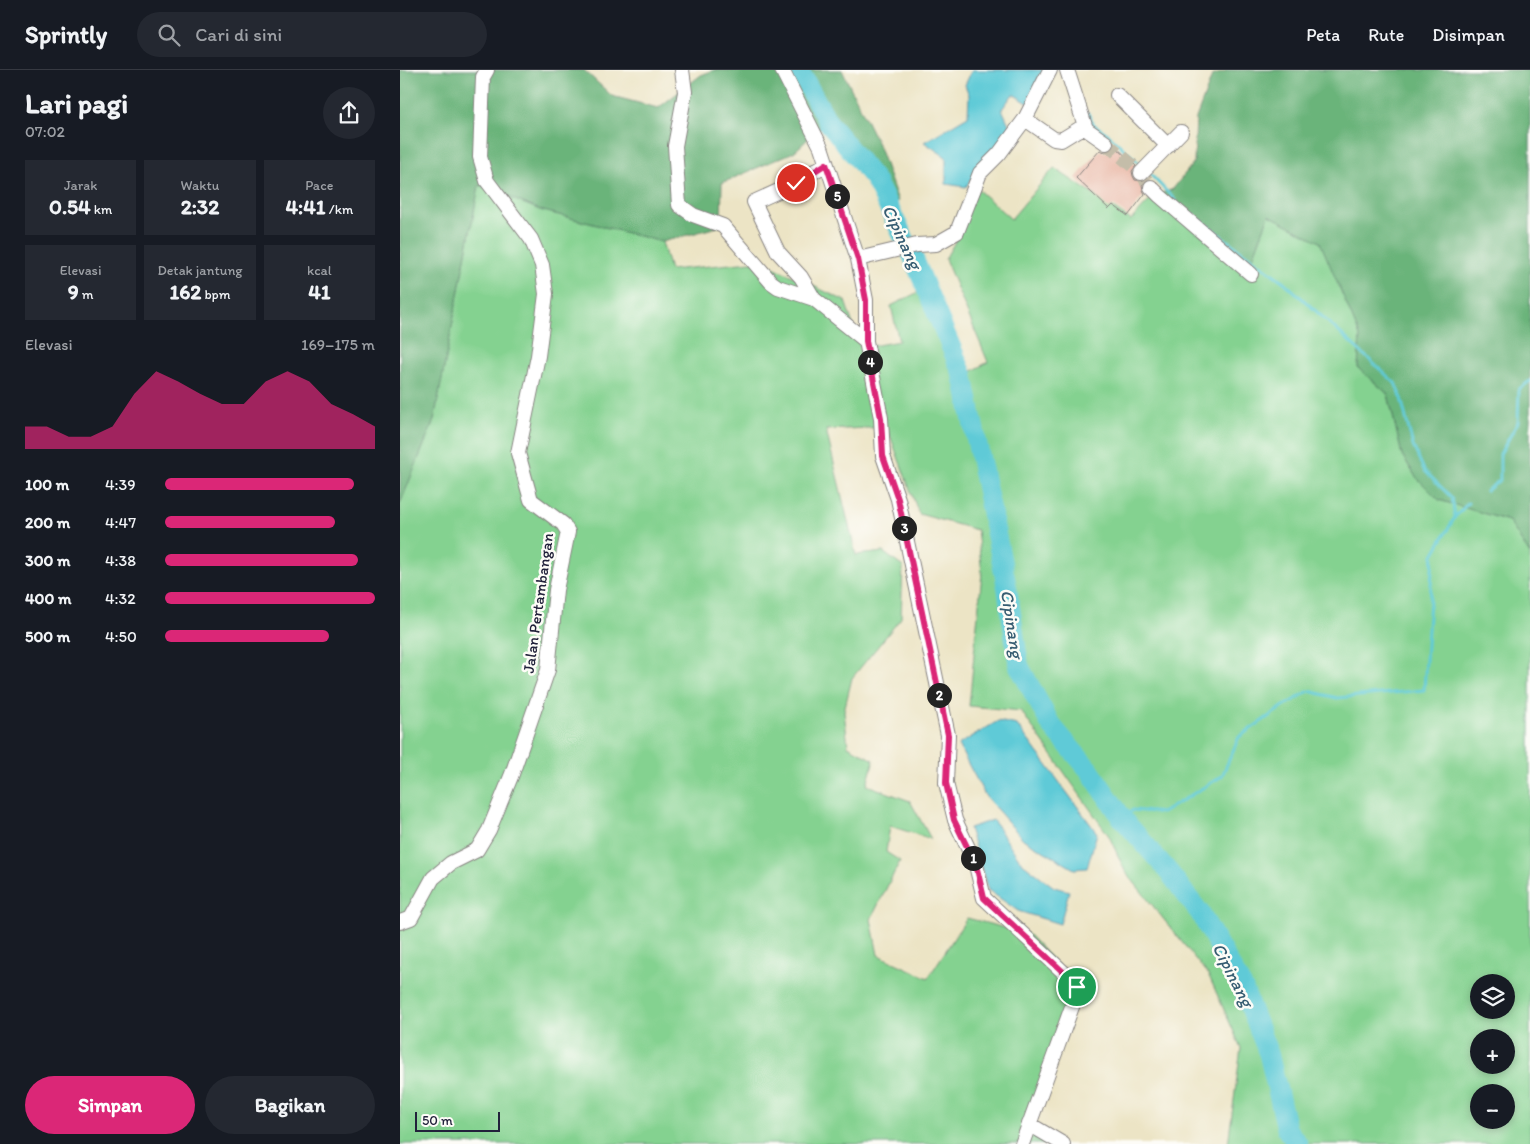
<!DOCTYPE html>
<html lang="id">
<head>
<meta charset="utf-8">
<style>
  :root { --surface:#171b24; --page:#242831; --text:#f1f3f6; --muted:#9ea1a6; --line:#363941; --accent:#db2777 }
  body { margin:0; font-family:Itim,sans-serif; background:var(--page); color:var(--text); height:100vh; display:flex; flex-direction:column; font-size:19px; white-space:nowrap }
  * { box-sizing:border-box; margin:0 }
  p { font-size:16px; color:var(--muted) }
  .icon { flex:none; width:28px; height:28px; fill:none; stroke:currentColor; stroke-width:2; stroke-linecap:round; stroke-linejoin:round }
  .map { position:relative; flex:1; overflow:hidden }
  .side { display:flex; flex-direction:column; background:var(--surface); width:400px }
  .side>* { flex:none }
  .buttons { position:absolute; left:1070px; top:904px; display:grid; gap:10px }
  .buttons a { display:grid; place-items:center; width:45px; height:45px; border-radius:50%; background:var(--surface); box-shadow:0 2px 8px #0003; font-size:25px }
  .scale { position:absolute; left:15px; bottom:12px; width:85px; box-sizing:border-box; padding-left:5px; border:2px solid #22223b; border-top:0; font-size:14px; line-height:18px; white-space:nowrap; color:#22223b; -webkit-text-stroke:4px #fdfcf7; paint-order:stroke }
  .pin { position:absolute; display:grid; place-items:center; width:42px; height:42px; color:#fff; margin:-21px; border:2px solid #fff; border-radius:50%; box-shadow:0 1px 5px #0007 }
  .km { position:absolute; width:25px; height:25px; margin:-12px; border-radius:50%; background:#222; color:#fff; font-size:14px; line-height:25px; text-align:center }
  .round { display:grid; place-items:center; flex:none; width:52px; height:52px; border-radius:26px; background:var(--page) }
  .head { display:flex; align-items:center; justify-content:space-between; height:85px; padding:0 25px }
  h1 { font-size:28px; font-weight:800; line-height:38px }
  .stats { display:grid; grid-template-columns:repeat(3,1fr); gap:8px; height:85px; padding:5px 25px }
  .stats div { display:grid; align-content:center; border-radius:0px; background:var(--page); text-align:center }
  .stats b { font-size:21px; font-weight:800 }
  .stats small { font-size:14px; font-weight:400 }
  .stats p { font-size:14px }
  .chart { height:140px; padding:10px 25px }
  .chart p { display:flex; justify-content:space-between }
  .chart svg { width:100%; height:90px; margin-top:5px; fill:var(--accent); opacity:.7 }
  .action { display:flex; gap:10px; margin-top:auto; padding:10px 25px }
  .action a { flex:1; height:58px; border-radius:30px; background:var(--accent); color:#fff; font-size:20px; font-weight:800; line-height:58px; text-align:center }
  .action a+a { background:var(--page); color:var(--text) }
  ul { padding:0 25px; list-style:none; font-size:16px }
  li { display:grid; grid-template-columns:80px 60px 1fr; align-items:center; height:38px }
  li i { height:12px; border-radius:6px; background:var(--accent) }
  header { display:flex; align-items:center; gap:30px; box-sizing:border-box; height:70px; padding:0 25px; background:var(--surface); border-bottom:1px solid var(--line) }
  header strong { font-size:24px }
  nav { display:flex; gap:28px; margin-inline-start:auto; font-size:18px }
  .search { width:350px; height:45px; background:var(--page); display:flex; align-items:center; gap:12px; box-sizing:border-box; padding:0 18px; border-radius:28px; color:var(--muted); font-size:19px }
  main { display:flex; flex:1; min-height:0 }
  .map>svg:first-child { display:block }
  .green { fill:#84d290; stroke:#537a66; fill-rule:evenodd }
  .forest { fill:#6bb47a; stroke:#466b5a }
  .water { fill:#5ecad7; stroke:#407689 }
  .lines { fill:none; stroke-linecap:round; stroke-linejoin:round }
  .stream { stroke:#5ecad7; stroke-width:3 }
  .river { stroke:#5ecad7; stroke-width:20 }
  .building { fill:#e8b4a2 }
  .minor-tunnel { stroke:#c4bda9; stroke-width:14; stroke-dasharray:14 7; stroke-linecap:butt }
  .minor-casing { stroke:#878380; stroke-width:16 }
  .minor { stroke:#fff; stroke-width:14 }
  .route-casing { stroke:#fff; stroke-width:10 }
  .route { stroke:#db2777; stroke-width:6 }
  .labels { text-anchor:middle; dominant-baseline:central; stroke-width:5; stroke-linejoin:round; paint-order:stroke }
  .street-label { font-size:16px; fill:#22223b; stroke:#fdfcf7 }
  .water-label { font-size:18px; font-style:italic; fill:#375d72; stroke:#fdfcf7 }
</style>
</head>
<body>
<header>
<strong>Sprintly</strong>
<div class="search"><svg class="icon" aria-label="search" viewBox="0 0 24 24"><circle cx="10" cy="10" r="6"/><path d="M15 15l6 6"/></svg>Cari di sini</div>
<nav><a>Peta</a><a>Rute</a><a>Disimpan</a></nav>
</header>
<main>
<section class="side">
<div class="head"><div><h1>Lari pagi</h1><p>07:02</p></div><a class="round"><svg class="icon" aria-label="share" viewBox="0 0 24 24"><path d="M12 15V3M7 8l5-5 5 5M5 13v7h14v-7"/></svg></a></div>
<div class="stats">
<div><p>Jarak</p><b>0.54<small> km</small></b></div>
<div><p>Waktu</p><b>2:32</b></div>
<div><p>Pace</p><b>4:41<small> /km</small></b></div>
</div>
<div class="stats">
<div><p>Elevasi</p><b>9<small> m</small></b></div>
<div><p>Detak jantung</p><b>162<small> bpm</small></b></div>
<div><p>kcal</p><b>41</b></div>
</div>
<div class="chart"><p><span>Elevasi</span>169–175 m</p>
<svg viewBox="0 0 160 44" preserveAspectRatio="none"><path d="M0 44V33L10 33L20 38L30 38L40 33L50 17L60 6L70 11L80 17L90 22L100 22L110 11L120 6L130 11L140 22L150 27L160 33V44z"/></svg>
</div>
<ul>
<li><b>100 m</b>4:39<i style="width:90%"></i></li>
<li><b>200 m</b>4:47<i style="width:81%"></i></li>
<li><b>300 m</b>4:38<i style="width:92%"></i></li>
<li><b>400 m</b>4:32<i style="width:100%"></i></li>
<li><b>500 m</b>4:50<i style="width:78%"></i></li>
</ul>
<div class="action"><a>Simpan</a><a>Bagikan</a></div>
</section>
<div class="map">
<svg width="1130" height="1074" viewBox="0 0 1130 1074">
  <rect width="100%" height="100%" fill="#fdfcf7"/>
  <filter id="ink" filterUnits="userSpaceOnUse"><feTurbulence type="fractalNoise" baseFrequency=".02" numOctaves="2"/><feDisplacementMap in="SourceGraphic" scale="10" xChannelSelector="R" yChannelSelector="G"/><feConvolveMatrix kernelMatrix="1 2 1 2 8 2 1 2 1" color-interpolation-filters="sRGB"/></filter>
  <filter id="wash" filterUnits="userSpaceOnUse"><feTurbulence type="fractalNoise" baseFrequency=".0096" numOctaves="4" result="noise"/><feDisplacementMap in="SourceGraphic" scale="20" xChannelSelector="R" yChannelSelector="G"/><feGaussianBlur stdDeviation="1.12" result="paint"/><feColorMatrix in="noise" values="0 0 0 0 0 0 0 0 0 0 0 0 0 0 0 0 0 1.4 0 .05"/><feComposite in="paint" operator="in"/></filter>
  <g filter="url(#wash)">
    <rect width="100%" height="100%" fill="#ece4c5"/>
    <!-- green -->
    <path class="green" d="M654,98L731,150L753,127L848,200L869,145L921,172L960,266L958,298L988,324L1002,385L1016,407L1039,430L1109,451L1130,485V1074H828L841,978L809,906L725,801L709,766L621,641L569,636L582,503L577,460L519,444L487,357L426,360L456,485L483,482L503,497L501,548L452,608L444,641L448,676L474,690L467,715L510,731L531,769L490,756L486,782L500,791L471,849L478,885L528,908L567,848L628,864L680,919L628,1056L658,1074H0V434L34,350L79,115L140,140L262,172L270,200L361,191L445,231L461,278L499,271L491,236L532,215L567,304L588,292L545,189L560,163L576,118L611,149ZM1079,912H1106V940H1079ZM1079,968H1106V995H1079ZM1079,1022H1106V1050H1079Z"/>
    <!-- forest -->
    <path class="forest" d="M0,0H184L212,26L258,38L301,5L314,0H442L478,74L498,131L482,137L466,107L423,55L394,82L322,113L321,156L262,172L140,140L79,115L34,350L0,434Z
      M828,0H1130V485L1109,451L1039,430L1016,407L1002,385L988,324L958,298L960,266L920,172L869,145L848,201L753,127L773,119L794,92L796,48L812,6Z"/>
    <!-- water -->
    <path class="water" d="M572,0H649L631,35L613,24L602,39L611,59L606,70L580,96L566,117L546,114V87L524,72L568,46L569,25L565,15Z
      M598,651L617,655L697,763L687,798L674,799L623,769L586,727L558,675Z
      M593,750L621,792L654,817L669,821L660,854L618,841L588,820L569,758Z"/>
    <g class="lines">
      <!-- stream -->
      <path class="stream" d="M688,43L693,54L708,64L742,96
        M748,102L775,130
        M1086,421L1100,410V384L1118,352L1119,319L1130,311
        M1055,447L1068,433
        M722,748L733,740L762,743L822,706L839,667L884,636L909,621L937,628L1024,620L1033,485L1055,447L1052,428L1024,400L1013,376L1000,324L995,313L884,212L791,144"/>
      <!-- river -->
      <path class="river" d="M399,0L428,52L475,110L510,180L563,305L607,517L619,596L651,655L690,701L722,748L768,801L800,843L843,918L869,985L887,1060L898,1074"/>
    </g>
    <g id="blocks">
      <!-- building -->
      <path class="building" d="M714,75L736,96L732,101L733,106L735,110L743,111L748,108L749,109L745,111L742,115L743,120L745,124L728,146L713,135L709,139L676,108L700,80L705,82L709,81Z"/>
    </g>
  </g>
  <g filter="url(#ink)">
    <use href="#blocks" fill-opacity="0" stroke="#878380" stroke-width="1"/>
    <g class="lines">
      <!-- minor-tunnel -->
      <path class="minor-tunnel" d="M706,73L741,103L751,117"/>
      <!-- minor casing -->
      <g class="minor-casing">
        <path id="minor" d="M282,0L285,22L275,76L279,135L293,145L323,156L371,212L378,217L414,229L466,271
          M382,0L421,77L458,189L466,230V271L481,348L483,386L498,429L548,665L546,713L555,750L576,795L584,828L675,913L677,917V923L622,1074
          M667,0L686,59
          M717,25L768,76
          M625,49L654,69L661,70L679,59H686L706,73
          M741,103L781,62
          M751,117L760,126L851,204
          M458,189L517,175L536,174L557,162L580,103L599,84L625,49L650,0
          M414,229L401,207L378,182L354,132L396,113L426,94
          M0,852L11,848L33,808L51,793L77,780L89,760L112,704L148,600L156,520L168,462L163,454L131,430L118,383L138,286L146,224L142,195L131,169L87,111L80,87L83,7L87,0
          M629,1054L663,1074"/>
      </g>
      <!-- minor -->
      <use href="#minor" class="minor"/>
    </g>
  </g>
  <g class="lines" filter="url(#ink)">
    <!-- route casing -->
    <g class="route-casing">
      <path id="route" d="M396,113L426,94L458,189L466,230V271L481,348L483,386L498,429L548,665L546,713L554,750L576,795L584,828L675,913L677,917"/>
    </g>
    <!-- route -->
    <use href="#route" class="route"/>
  </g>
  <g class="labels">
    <!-- street labels -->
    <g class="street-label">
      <text transform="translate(138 533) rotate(-82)">Jalan Pertambangan</text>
    </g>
    <!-- water labels -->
    <g class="water-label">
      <text transform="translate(502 167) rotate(65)">Cipinang</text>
      <text transform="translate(612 554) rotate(81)">Cipinang</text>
      <text transform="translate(833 905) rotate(63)">Cipinang</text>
    </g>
  </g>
</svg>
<div class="buttons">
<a><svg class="icon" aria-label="layers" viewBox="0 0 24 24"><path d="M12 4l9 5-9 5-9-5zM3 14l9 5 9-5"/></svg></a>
<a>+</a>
<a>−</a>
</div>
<div class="scale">50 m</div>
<div class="pin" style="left:677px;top:917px;background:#1e9e55"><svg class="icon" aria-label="arrive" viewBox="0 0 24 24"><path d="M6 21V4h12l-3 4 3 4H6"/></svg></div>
<div class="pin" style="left:396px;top:113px;background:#d93025"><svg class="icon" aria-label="check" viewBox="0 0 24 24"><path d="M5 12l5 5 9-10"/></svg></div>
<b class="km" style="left:573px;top:788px">1</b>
<b class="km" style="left:539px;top:625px">2</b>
<b class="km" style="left:504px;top:458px">3</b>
<b class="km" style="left:470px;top:292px">4</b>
<b class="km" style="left:437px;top:126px">5</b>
</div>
</main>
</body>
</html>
